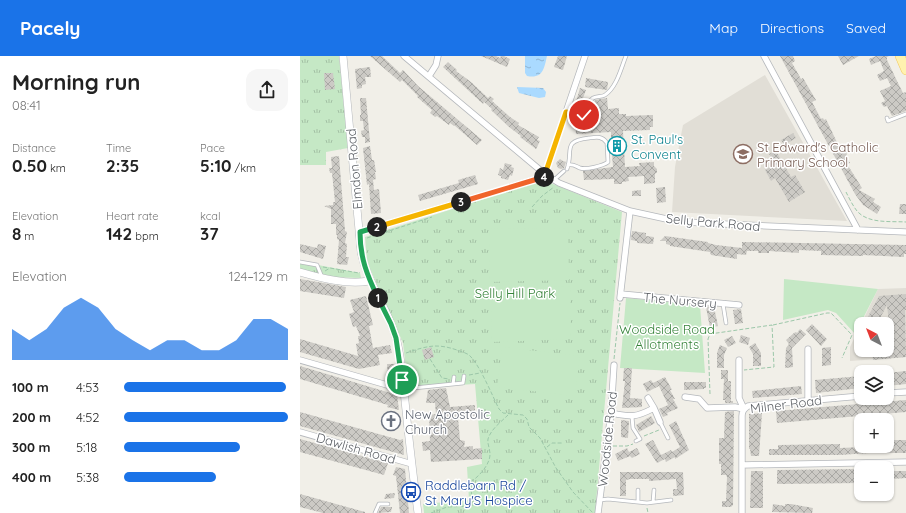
<!DOCTYPE html>
<html lang="en">
<head>
<meta charset="utf-8">
<style>
  :root { --surface:#fff; --page:#f6f6f6; --text:#222; --muted:#767676; --accent:#1a73e8 }
  body { margin:0; font-family:Quicksand,sans-serif; background:var(--page); color:var(--text); height:100vh; display:flex; flex-direction:column; font-size:15px; white-space:nowrap }
  * { box-sizing:border-box; margin:0 }
  p { font-size:13px; color:var(--muted) }
  .icon { flex:none; width:22px; height:22px; fill:none; stroke:currentColor; stroke-width:2; stroke-linecap:round; stroke-linejoin:round }
  .map { position:relative; flex:1; overflow:hidden }
  .panel { display:flex; flex-direction:column; background:var(--surface); width:300px }
  .panel>* { flex:none }
  .needle { width:26px; rotate:318deg }
  .controls { position:absolute; left:554px; top:261px; display:grid; gap:8px }
  .controls a { display:grid; place-items:center; width:40px; height:40px; border-radius:8px; background:var(--surface); box-shadow:0 1px 3px #0004; font-size:20px }
  .pin { position:absolute; display:grid; place-items:center; width:34px; height:34px; color:#fff; margin:-17px; border:2px solid #fff; border-radius:50%; box-shadow:0 1px 4px #0007 }
  .km { position:absolute; width:20px; height:20px; margin:-10px; border-radius:50%; background:#222; color:#fff; font-size:11px; line-height:20px; text-align:center }
  .round { display:grid; place-items:center; flex:none; width:42px; height:42px; border-radius:12px; background:var(--page) }
  .overview { display:flex; align-items:center; justify-content:space-between; height:68px; padding:0 12px }
  h1 { font-size:22px; font-weight:700; line-height:30px }
  .figures { display:grid; grid-template-columns:repeat(3,1fr); gap:6px; height:68px; padding:4px 12px }
  .figures div { display:grid; align-content:center }
  .figures b { font-size:17px; font-weight:700 }
  .figures small { font-size:11px; font-weight:400 }
  .figures p { font-size:11px }
  .chart { height:112px; padding:8px 12px }
  .chart p { display:flex; justify-content:space-between }
  .chart svg { width:100%; height:72px; margin-top:4px; fill:var(--accent); opacity:.7 }
  ul { padding:0 12px; list-style:none; font-size:13px }
  li { display:grid; grid-template-columns:64px 48px 1fr; align-items:center; height:30px }
  li i { height:10px; border-radius:5px; background:var(--accent) }
  header { display:flex; align-items:center; gap:24px; box-sizing:border-box; height:56px; padding:0 20px; background:var(--accent); color:#fff }
  header strong { font-size:19px }
  nav { display:flex; gap:22px; margin-inline-start:auto; font-size:14px }
  main { display:flex; flex:1; min-height:0 }
  .map>svg:first-child { display:block }
  .education { fill:#e1ded6; fill-rule:evenodd }
  .grass { fill:url(#grass-tufts) }
  .garden { fill:#c5e8c5 }
  .water { fill:url(#water-ripples) }
  .building { fill:url(#building-cross-hatch) }
  .lines { fill:none; stroke-linecap:round; stroke-linejoin:round }
  .service-casing { stroke:#b5b8bc; stroke-width:4.5 }
  .minor-casing { stroke:#b5b8bc; stroke-width:7 }
  .tertiary-casing { stroke:#b5b8bc; stroke-width:8 }
  .primary-casing { stroke:#f2c960; stroke-width:10 }
  .path { stroke:#9cc7a9; stroke-width:1; stroke-dasharray:4 2; stroke-linecap:butt }
  .service { stroke:#fff; stroke-width:3 }
  .minor { stroke:#fff; stroke-width:5.5 }
  .tertiary { stroke:#fff; stroke-width:7 }
  .primary { stroke:#fff2af; stroke-width:9 }
  .split-1-casing { stroke:#fff; stroke-width:8 }
  .split-2-casing { stroke:#fff; stroke-width:8 }
  .split-3-casing { stroke:#fff; stroke-width:8 }
  .split-4-casing { stroke:#fff; stroke-width:8 }
  .split-5-casing { stroke:#fff; stroke-width:8 }
  .split-1 { stroke:#22a559; stroke-width:5 }
  .split-2 { stroke:#22a559; stroke-width:5 }
  .split-3 { stroke:#f5b400; stroke-width:5 }
  .split-4 { stroke:#f0652b; stroke-width:5 }
  .split-5 { stroke:#f5b400; stroke-width:5 }
  .labels { text-anchor:middle; dominant-baseline:central; stroke-width:3; stroke-linejoin:round; paint-order:stroke }
  .culture-label { font-size:13px; fill:#0d838f; stroke:#fff; text-anchor:start }
  .education-label { font-size:13px; fill:#785e54; stroke:#fff; text-anchor:start }
  .street-label { font-size:13px; fill:#5f6368; stroke:#fff }
  .park-label { font-size:13px; fill:#348238; stroke:#fff }
  .worship-label { font-size:13px; fill:#5b616d; stroke:#fff; text-anchor:start }
  .transit-label { font-size:13px; fill:#164399; stroke:#fff; text-anchor:start }
</style>
</head>
<body>
<header>
<strong>Pacely</strong>
<nav><a>Map</a><a>Directions</a><a>Saved</a></nav>
</header>
<main>
<section class="panel">
<div class="overview"><div><h1>Morning run</h1><p>08:41</p></div><a class="round"><svg class="icon" aria-label="share" viewBox="0 0 24 24"><path d="M12 15V3M7 8l5-5 5 5M5 13v7h14v-7"/></svg></a></div>
<div class="figures">
<div><p>Distance</p><b>0.50<small> km</small></b></div>
<div><p>Time</p><b>2:35</b></div>
<div><p>Pace</p><b>5:10<small> /km</small></b></div>
</div>
<div class="figures">
<div><p>Elevation</p><b>8<small> m</small></b></div>
<div><p>Heart rate</p><b>142<small> bpm</small></b></div>
<div><p>kcal</p><b>37</b></div>
</div>
<div class="chart"><p><span>Elevation</span>124–129 m</p>
<svg viewBox="0 0 160 44" preserveAspectRatio="none"><path d="M0 44V25L10 32L20 25L30 12L40 6L50 12L60 25L70 32L80 38L90 32L100 32L110 38L120 38L130 32L140 19L150 19L160 25V44z"/></svg>
</div>
<ul>
<li><b>100 m</b>4:53<i style="width:99%"></i></li>
<li><b>200 m</b>4:52<i style="width:100%"></i></li>
<li><b>300 m</b>5:18<i style="width:71%"></i></li>
<li><b>400 m</b>5:38<i style="width:56%"></i></li>
</ul>
</section>
<div class="map">
<svg width="606" height="457" viewBox="0 0 606 457">
  <defs>
    <pattern id="grass-tufts" width="24" height="20" patternUnits="userSpaceOnUse"><rect width="24" height="20" fill="#c5e8c5"/><path d="M3 7l-1-3M5 7V3M7 7l1-3M15 17l-1-3M17 17v-4M19 17l1-3" fill="none" stroke="#a3c0a4"/></pattern>
    <pattern id="water-ripples" width="26" height="14" patternUnits="userSpaceOnUse"><rect width="26" height="14" fill="#aadaff"/><path d="M2 4q2-2 4 0t4 0M15 11q2-2 4 0t4 0" fill="none" stroke="#8eb4d2"/></pattern>
    <pattern id="building-cross-hatch" width="8" height="8" patternUnits="userSpaceOnUse"><rect width="8" height="8" fill="#cccac5"/><path d="M0 0l8 8M0 8l8-8" fill="none" stroke="#a9a8a4"/></pattern>
  </defs>
  <rect width="100%" height="100%" fill="#f1efe8"/>
  <!-- education -->
  <path class="education" d="M465,19L547,165L372,156L375,111L383,69Z
    M606,232V301L550,305V291L578,233ZM561,268H587V294H561Z"/>
  <!-- grass -->
  <path class="grass" d="M0,0H39L48,92L26,96V109H0Z
    M243,124L322,156L295,457H124L123,448L169,444L167,411L182,408L175,328L108,332L103,287L67,206L65,181Z
    M0,206L17,210L22,221L0,215Z
    M18,209L60,217L61,222L23,221Z"/>
  <!-- garden -->
  <path class="garden" d="M268,172L269,224L190,226L189,173Z
    M484,223L578,233L555,278L536,257L528,254L483,264Z
    M270,230L271,283L192,286L191,233Z
    M326,242L400,249L405,317L320,312Z
    M202,291L280,300L275,340L197,331Z"/>
  <!-- water -->
  <path class="water" d="M225,0H247C244,13 243,23 227,20L225,17Z
    M217,31L243,32L246,36L245,41L239,42L219,37Z"/>
  <!-- building -->
  <path class="building" d="M70,0H82L100,17L103,14L118,30L182,84L177,89L154,69V70L150,67L149,69L137,60L135,61L130,57L132,54L117,41L118,40L102,24L100,26Z
    M181,0H196L200,2L201,0H204L210,3L207,11Z
    M258,0H267L263,14L254,11Z
    M480,0H493L495,5L492,7L501,23L503,22L516,44L512,46L521,63L523,62L524,64L526,63L541,95L547,96L546,100L550,107L547,108L562,132L559,134L575,143L573,146L581,151L577,158L563,149L555,138Z
    M538,0H559L543,9Z
    M576,0H589L587,1V4L598,27L603,37L606,36V55L592,60L587,50L584,51L581,47L585,45L580,35L591,30L587,22L580,25L577,19L584,15L580,5L571,9L569,3Z
    M148,6L157,14L156,15L171,26L188,42L190,40L194,43L192,45L210,61L219,67L218,69L239,81L237,84L240,85L236,93L220,81L221,80L209,71L191,54L192,53L184,46L183,48L143,11Z
    M70,11L71,21H65L66,28L62,29V32L57,33L55,13Z
    M24,17H33L35,33L25,34Z
    M286,22L308,26L307,34L285,31Z
    M280,32L286,34L280,50L275,49Z
    M60,42H66L70,86L65,87V81H62L61,75L64,74L63,65H60V59H61Z
    M307,42L308,53L319,52V58H326V60L353,59V71H350V74L323,75L325,111L340,110L339,107L354,106V110L357,113V116L355,118V127L344,128V120L328,121L329,125L322,126V128H314V123L284,124L283,115L313,111L312,98H311V76L276,78L275,62H282V64L294,63V61H300L296,60L295,44Z
    M493,77L496,82L484,89L481,84Z
    M70,90L72,104H74L76,116H75L76,123L73,124L74,134L79,133L81,157L71,158L69,128L67,129L63,92Z
    M476,95L491,121L495,119L505,136L489,146L475,122L471,125L465,114L475,108L469,98Z
    M39,100L45,175L47,176L45,187L47,188L46,201H49L47,209L37,208L39,184L37,183V179H36V168H31V153L24,150L33,149V146H35L32,117H30L29,112H32L31,101Z
    M260,103L263,105L266,106L264,112L261,113L258,112L256,107Z
    M205,107L212,109L211,111L214,112L212,120L210,119L208,124L201,122V120L198,119L200,112L203,114Z
    M175,119L178,128L120,145L118,139L159,127L158,124Z
    M365,131L366,146L357,147L356,132Z
    M341,134V140H332V135Z
    M600,148H606V158H599Z
    M332,175L346,177V180L354,181L353,188L337,187V185L331,184Z
    M365,180L408,186V187L416,189L442,192V186L606,189V198H604V201L563,199V200L521,199V195L499,194V197L469,195V197H458V195H447L446,199L437,198V203L411,199L410,196L370,190V189L366,188V185H360Z
    M0,188L17,192L18,188L26,190L23,203L0,196Z
    M0,223L46,231L44,242L0,235Z
    M606,238V254H605L606,301L573,304L572,296L590,294L589,281H592L591,267L589,268L587,249L577,268H564L579,240Z
    M66,240L73,269L69,270L73,292L90,289L92,297L78,299L80,309L59,313L0,296V283L58,300L56,288L59,287L58,280H60L56,270L53,271L49,258L54,256L50,244Z
    M409,250L414,251L418,270L410,272L406,251Z
    M441,253L443,267L435,268L433,254Z
    M512,268L527,283L521,290L506,274Z
    M500,273L506,278L492,292L493,311L485,312L486,292L489,288L486,284L494,277L496,276L497,277Z
    M441,279L450,282L448,289L439,286Z
    M432,280L436,287L428,291L424,284Z
    M455,287L461,297V310H453V298L449,291Z
    M420,289L427,292L424,299V312H417V297Z
    M131,291L134,301L125,304L122,294Z
    M531,291V309L522,310V292Z
    M87,308H94V321H88Z
    M0,310L97,339L99,354L87,351L88,349L0,323Z
    M324,312H332L330,342L342,343V351L322,352L325,325H323Z
    M421,314H428V325H431V345H433V347H425V344H423L424,323H421Z
    M606,315V328L587,330V317Z
    M561,320V332L516,337L515,324Z
    M365,321L372,334H370L375,343H373L378,352L367,357L368,359L363,361L359,353L368,349L359,330L347,336L343,328L351,324L353,327Z
    M384,326H406V332H404V333L384,334Z
    M501,330L502,338L453,342L452,335Z
    M146,332L150,351L175,349V360L158,362L160,384L165,385L164,391L173,390V393L182,392V403L131,406L130,394L123,395L122,386L130,385L129,359L136,358L135,347H126L128,334Z
    M606,344V356L477,367L476,355Z
    M434,355L433,449L431,451H422V445H426L427,421L426,419H421V408H419V382H424L425,356Z
    M0,356L100,384L103,383L104,399L0,370Z
    M462,357L459,400H451L450,393H449V358Z
    M98,360V370L84,371V361Z
    M351,360L355,367L339,376L336,369Z
    M321,364L329,365L328,382L321,381Z
    M376,365L389,394L375,403V401L366,406L365,403L357,407L345,388L353,384L361,399L371,394L372,396L380,391L369,369Z
    M0,383L88,407L84,419L0,396Z
    M587,384H606V397H569L540,399H469V393H478V389L540,388V392L587,390Z
    M327,392L329,396L337,392L340,398L332,402L330,400L318,405L315,398Z
    M96,411L105,413L109,457H100L96,420L93,419Z
    M559,413V417H561V427L477,428V414Z
    M451,415H463V452H450Z
    M588,415H606V422L592,423V426H588Z
    M320,416H383L384,439L373,440V433H377L376,423L349,425V423H330L326,424V440H320Z
    M95,437L94,442L84,443L86,438Z
    M0,438L65,456V457H23L0,451Z
    M473,448L485,450V448H491L513,452L512,457L472,456Z
    M81,451H92L91,456L78,457Z"/>
  <g class="lines">
    <!-- service casing -->
    <g class="service-casing">
      <path id="service" d="M266,56C298,65 281,51 293,42C297,40 302,41 305,39C317,31 321,12 326,0
        M587,62L588,65L606,58
        M267,113C274,95 261,85 289,82C297,81 302,80 307,87L308,106C303,110 286,114 280,112C275,110 274,108 268,109
        M254,124L264,115
        M0,206L17,209L22,221
        M423,248L426,267
        M153,328L154,321
        M104,333L163,327L164,320
        M332,361L333,372L340,383L336,385
        M360,366L368,382
        M338,434V446
        M300,444L308,443L347,447L371,444
        M353,446L354,434
        M75,457L79,448H88"/>
    </g>
    <!-- minor casing -->
    <g class="minor-casing">
      <path id="minor" d="M104,0L246,119L259,127L330,155L371,164L400,167L606,176
        M464,0L558,174
        M129,20L136,9L138,0
        M60,176L244,121L285,0
        M321,238L439,249
        M320,242L330,155
        M508,293V344
        M0,304L94,331H103
        M439,304V342L444,353
        M587,337L606,336
        M385,341L399,343L407,352L435,351L444,353
        M354,352L360,366
        M311,357C331,361 335,362 354,352L348,342
        M0,376L112,408
        M442,409L606,406
        M298,457L311,357L314,309
        M442,457V360C442,355 444,353 448,350L561,340"/>
    </g>
    <!-- tertiary casing -->
    <g class="tertiary-casing">
      <path id="tertiary" d="M43,0L61,196C67,227 88,252 96,282C102,303 103,325 105,345C109,383 113,420 118,457
        M0,216C21,222 47,229 69,225"/>
    </g>
    <!-- primary casing -->
    <g class="primary-casing">
      <path id="primary" d="M600,0L606,14"/>
    </g>
    <!-- path -->
    <path class="path" d="M546,136C549,142 553,150 557,155C568,168 591,165 606,166
      M232,151L242,140L254,131
      M67,182L132,161
      M23,211L29,212
      M25,215L30,212L59,217L60,216
      M473,269L527,257H531L552,279L542,302
      M106,297C127,290 136,287 157,294C162,296 168,297 171,301C181,312 192,339 199,353L203,357L223,359L227,363L229,371L240,382L256,412L273,436L293,457
      M130,303L142,322L149,323
      M314,303L320,247
      M169,319L180,317
      M410,338L408,283L410,278L472,269L474,311L444,314
      M344,380L359,374
      M313,390H327L333,388
      M247,391L252,387H262
      M347,452L348,457
      M131,457L147,451L172,450L171,426C179,420 190,409 190,398C190,393 187,387 188,383C191,373 201,366 208,359"/>
    <!-- service -->
    <use href="#service" class="service"/>
    <!-- minor -->
    <use href="#minor" class="minor"/>
    <!-- tertiary -->
    <use href="#tertiary" class="tertiary"/>
    <!-- primary -->
    <use href="#primary" class="primary"/>
  </g>
  <g class="lines">
    <!-- split-1 casing -->
    <g class="split-1-casing">
      <path id="split-1" d="M78,242L91,268L96,282L102,324"/>
    </g>
    <!-- split-2 casing -->
    <g class="split-2-casing">
      <path id="split-2" d="M77,171L60,176C60,202 67,219 78,242"/>
    </g>
    <!-- split-3 casing -->
    <g class="split-3-casing">
      <path id="split-3" d="M77,171L161,146"/>
    </g>
    <!-- split-4 casing -->
    <g class="split-4-casing">
      <path id="split-4" d="M161,146L244,121"/>
    </g>
    <!-- split-5 casing -->
    <g class="split-5-casing">
      <path id="split-5" d="M244,121L266,56L278,59H284"/>
    </g>
    <!-- split-1 -->
    <use href="#split-1" class="split-1"/>
    <!-- split-2 -->
    <use href="#split-2" class="split-2"/>
    <!-- split-3 -->
    <use href="#split-3" class="split-3"/>
    <!-- split-4 -->
    <use href="#split-4" class="split-4"/>
    <!-- split-5 -->
    <use href="#split-5" class="split-5"/>
  </g>
  <!-- icons -->
  <defs>
    <g id="building-ring" transform="scale(1)"><circle r="9.5" fill="#fff" stroke="#0f9aa8" stroke-width="1.5"/><path d="M-4-6H4V6H1V3H-1V6H-4ZM-2.5-4.3h1.7v1.8h-1.7ZM.8-4.3h1.7v1.8H.8ZM-2.5-1h1.7V.8h-1.7ZM.8-1h1.7V.8H.8Z" fill="#0f9aa8"/></g>
    <g id="school-ring" transform="scale(1)"><circle r="9.5" fill="#fff" stroke="#8d6e63" stroke-width="1.5"/><path d="M0-5L7-2L0 1L-7-2ZM-4 1L0 2.5L4 1V4Q0 6-4 4Z" fill="#8d6e63"/></g>
    <g id="church-ring" transform="scale(1)"><circle r="9.5" fill="#fff" stroke="#6b7280" stroke-width="1.5"/><path d="M-1.2-6h2.4v3.5h3.3v2.4h-3.3V6h-2.4V-.1h-3.3v-2.4h3.3Z" fill="#6b7280"/></g>
    <g id="bus-ring" transform="scale(1)"><circle r="9.5" fill="#fff" stroke="#1a4fb4" stroke-width="1.5"/><path d="M-5-6H5V4H4V6H2V4H-2V6H-4V4H-5ZM-3.5-4V0h7V-4ZM-3.5 1.2v1.5H-2V1.2ZM2 1.2v1.5H3.5V1.2Z" fill="#1a4fb4"/></g>
  </defs>
  <g fill-rule="evenodd">
    <use href="#building-ring" x="317" y="90"/>
    <use href="#school-ring" x="443" y="98"/>
    <use href="#church-ring" x="91" y="365"/>
    <use href="#bus-ring" x="111" y="436"/>
  </g>
  <g class="labels">
    <!-- culture labels -->
    <g class="culture-label">
      <text x="331" y="83">St. Paul's<tspan x="331" dy="15">Convent</tspan></text>
    </g>
    <!-- education labels -->
    <g class="education-label">
      <text x="457" y="91">St Edward's Catholic<tspan x="457" dy="15">Primary School</tspan></text>
    </g>
    <!-- street labels -->
    <g class="street-label">
      <text transform="translate(54 113) rotate(-95)">Elmdon Road</text>
      <text transform="translate(413 166) rotate(5)">Selly Park Road</text>
      <text transform="translate(380 244) rotate(5)">The Nursery</text>
      <text transform="translate(486 348) rotate(-7)">Milner Road</text>
      <text transform="translate(307 383) rotate(-84)">Woodside Road</text>
      <text transform="translate(56 392) rotate(16)">Dawlish Road</text>
    </g>
    <!-- park labels -->
    <g class="park-label">
      <text x="215" y="237">Selly Hill Park</text>
      <text x="367" y="273">Woodside Road<tspan x="367" dy="15">Allotments</tspan></text>
    </g>
    <!-- worship labels -->
    <g class="worship-label">
      <text x="105" y="358">New Apostolic<tspan x="105" dy="15">Church</tspan></text>
    </g>
    <!-- transit labels -->
    <g class="transit-label">
      <text x="125" y="429">Raddlebarn Rd /<tspan x="125" dy="15">St Mary'S Hospice</tspan></text>
    </g>
  </g>
</svg>
<div class="controls">
<a><svg class="needle" viewBox="-14 -14 28 28"><path d="M0-13l5 13h-10z" fill="#e53935"/><path d="M0 13l5-13h-10z" fill="#767676"/></svg></a>
<a><svg class="icon" aria-label="layers" viewBox="0 0 24 24"><path d="M12 4l9 5-9 5-9-5zM3 14l9 5 9-5"/></svg></a>
<a>+</a>
<a>−</a>
</div>
<div class="pin" style="left:102px;top:324px;background:#1e9e55"><svg class="icon" aria-label="arrive" viewBox="0 0 24 24"><path d="M6 21V4h12l-3 4 3 4H6"/></svg></div>
<div class="pin" style="left:284px;top:59px;background:#d93025"><svg class="icon" aria-label="check" viewBox="0 0 24 24"><path d="M5 12l5 5 9-10"/></svg></div>
<b class="km" style="left:78px;top:242px">1</b>
<b class="km" style="left:77px;top:171px">2</b>
<b class="km" style="left:161px;top:146px">3</b>
<b class="km" style="left:244px;top:121px">4</b>
</div>
</main>
</body>
</html>
